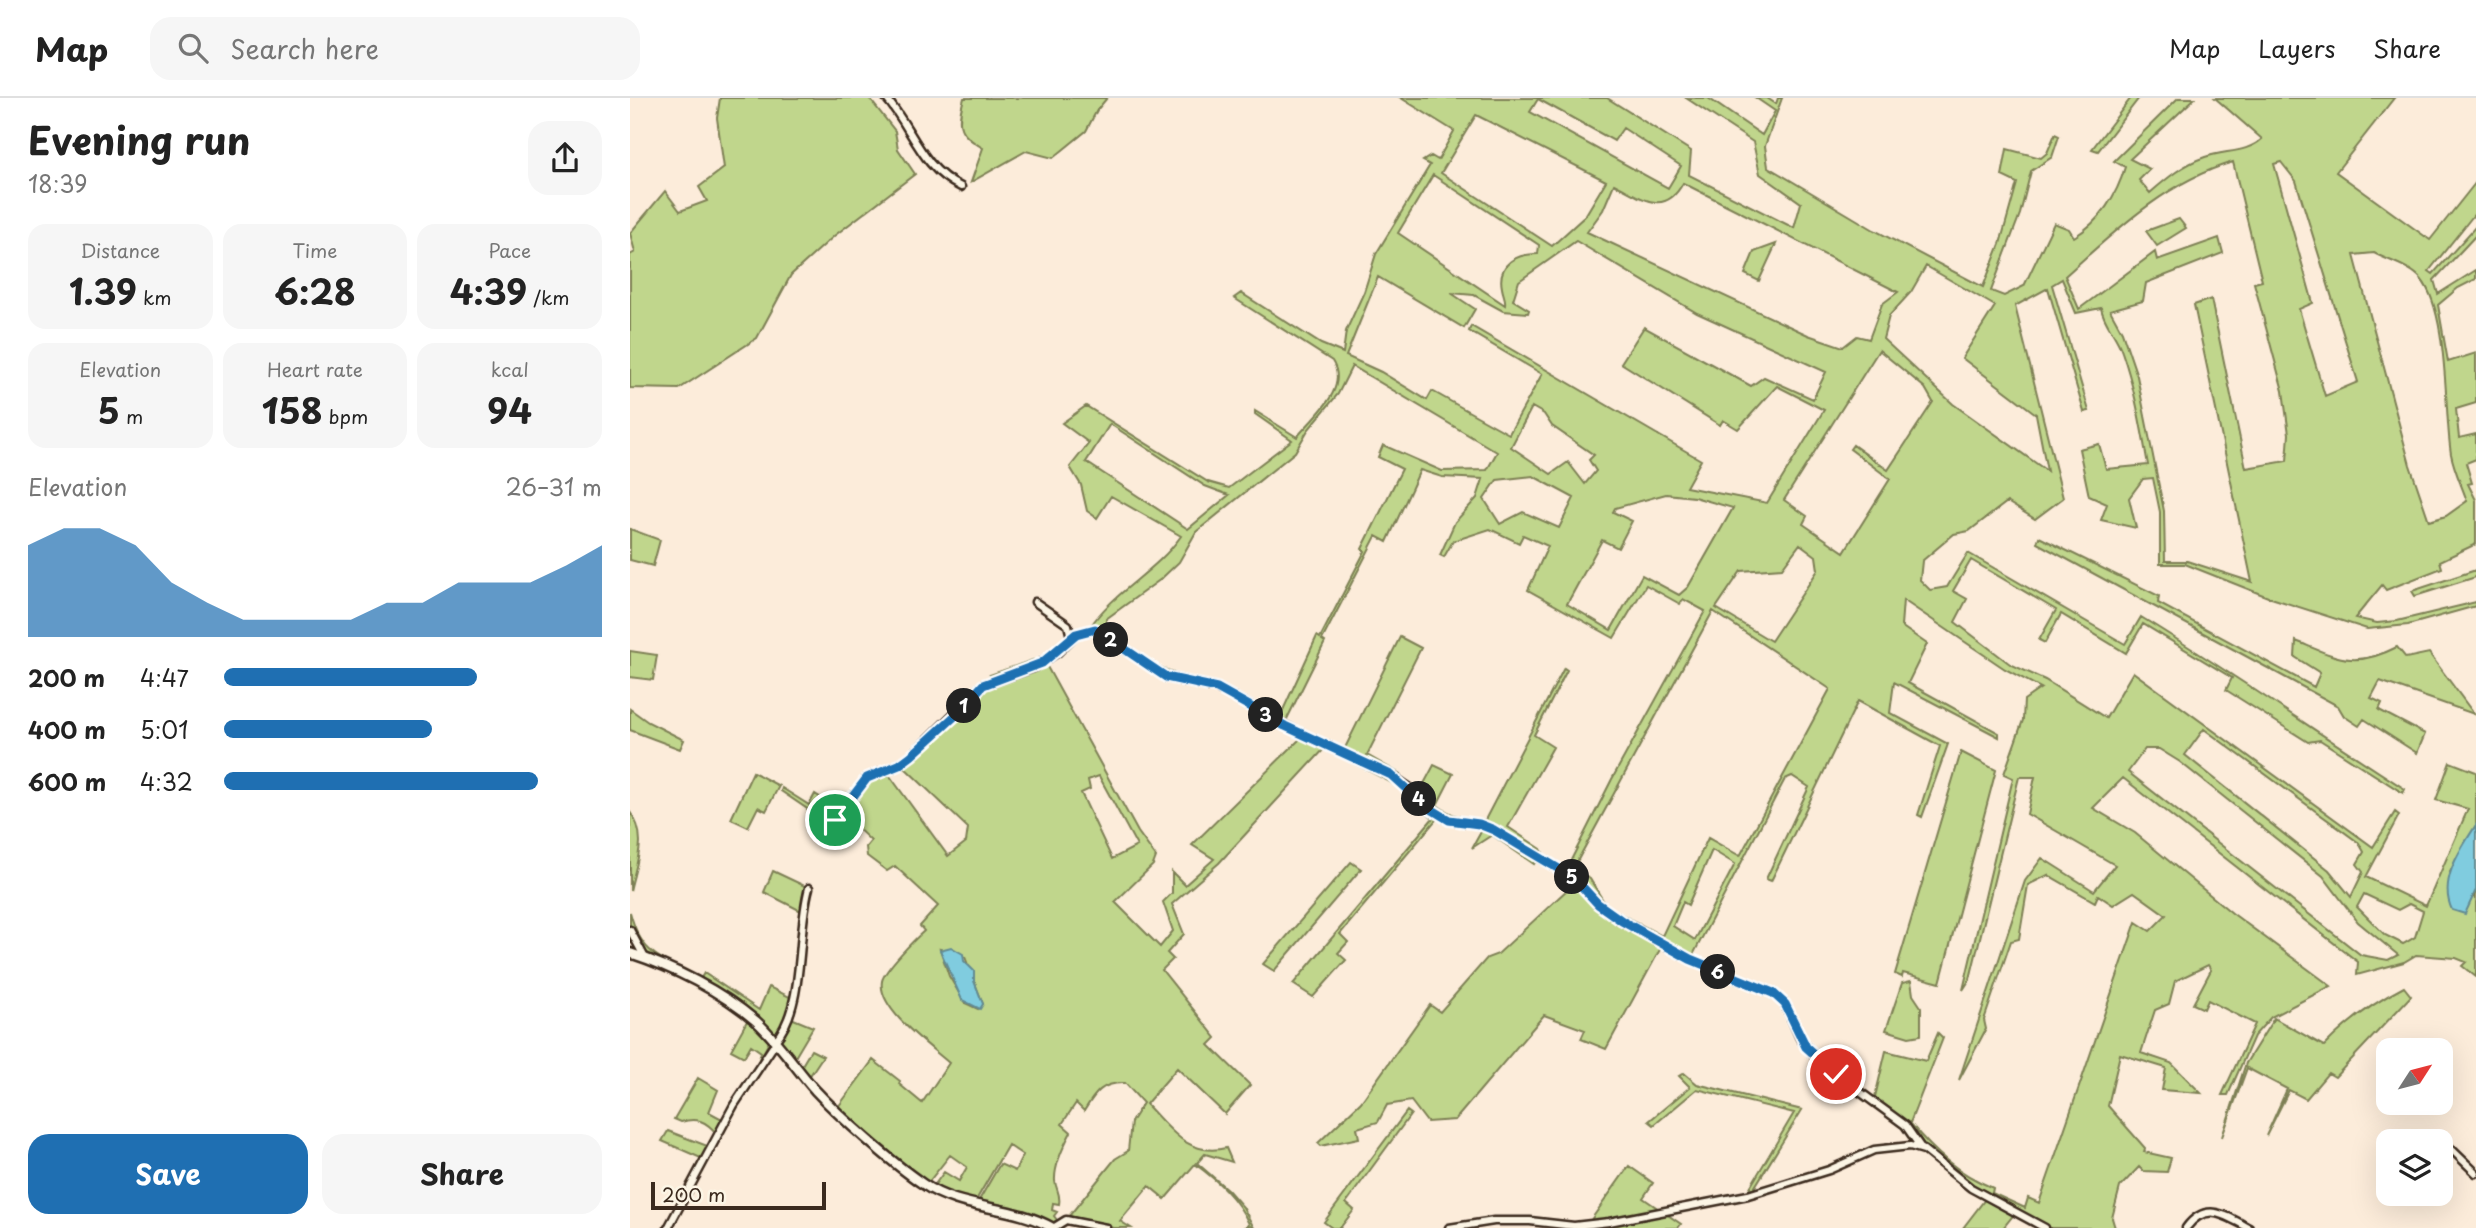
<!DOCTYPE html>
<html lang="en">
<head>
<meta charset="utf-8">
<style>
  :root { --surface:#fff; --page:#f6f6f6; --text:#222; --muted:#767676; --line:#e0e0e0; --accent:#1f6fb2 }
  body { margin:0; font-family:"Playpen Sans",sans-serif; background:var(--page); color:var(--text); height:100vh; display:flex; flex-direction:column; font-size:26px; white-space:nowrap }
  * { box-sizing:border-box; margin:0 }
  p { font-size:23px; color:var(--muted) }
  .icon { flex:none; width:38px; height:38px; fill:none; stroke:currentColor; stroke-width:2; stroke-linecap:round; stroke-linejoin:round }
  .map { position:relative; flex:1; overflow:hidden }
  .panel { display:flex; flex-direction:column; background:var(--surface); width:630px }
  .panel>* { flex:none }
  .needle { width:46px; rotate:54deg }
  .buttons { position:absolute; left:1746px; top:940px; display:grid; gap:14px }
  .buttons a { display:grid; place-items:center; width:77px; height:77px; border-radius:14px; background:var(--surface); box-shadow:0 7px 28px #0002; font-size:35px }
  .scale { position:absolute; left:21px; bottom:18px; width:175px; box-sizing:border-box; padding-left:7px; border:4px solid #3b2a1e; border-top:0; font-size:19px; line-height:24px; white-space:nowrap; color:#3b2a1e; -webkit-text-stroke:5px #fcf5e5; paint-order:stroke }
  .pin { position:absolute; display:grid; place-items:center; width:60px; height:60px; color:#fff; margin:-30px; border:4px solid #fff; border-radius:50%; box-shadow:0 2px 7px #0007 }
  .km { position:absolute; width:35px; height:35px; margin:-18px; border-radius:50%; background:#222; color:#fff; font-size:19px; line-height:35px; text-align:center }
  .round { display:grid; place-items:center; flex:none; width:74px; height:74px; border-radius:21px; background:var(--page) }
  .overview { display:flex; align-items:center; justify-content:space-between; height:119px; padding:0 28px }
  h1 { font-size:38px; font-weight:700; line-height:52px }
  .metrics { display:grid; grid-template-columns:repeat(3,1fr); gap:10px; height:119px; padding:7px 28px }
  .metrics div { display:grid; align-content:center; border-radius:18px; background:var(--page); text-align:center }
  .metrics b { font-size:35px; font-weight:700 }
  .metrics small { font-size:19px; font-weight:400 }
  .metrics p { font-size:19px }
  .chart { height:196px; padding:14px 28px }
  .chart p { display:flex; justify-content:space-between }
  .chart svg { width:100%; height:126px; margin-top:7px; fill:var(--accent); opacity:.7 }
  .cta { display:flex; gap:14px; margin-top:auto; padding:14px 28px }
  .cta a { flex:1; height:80px; border-radius:21px; background:var(--accent); color:#fff; font-size:28px; font-weight:700; line-height:80px; text-align:center }
  .cta a+a { background:var(--page); color:var(--text) }
  ul { padding:0 28px; list-style:none; font-size:23px }
  li { display:grid; grid-template-columns:112px 84px 1fr; align-items:center; height:52px }
  li i { height:18px; border-radius:9px; background:var(--accent) }
  header { display:flex; align-items:center; gap:42px; box-sizing:border-box; height:98px; padding:0 35px; background:var(--surface); border-bottom:2px solid var(--line) }
  header strong { font-size:33px }
  nav { display:flex; gap:38px; margin-inline-start:auto; font-size:24px }
  .search { width:490px; height:63px; background:var(--page); display:flex; align-items:center; gap:18px; box-sizing:border-box; padding:0 24px; border-radius:21px; color:var(--muted); font-size:26px }
  main { display:flex; flex:1; min-height:0 }
  .map>svg:first-child { display:block }
  .green { fill:#c0d68c; stroke:#7e8055; stroke-width:2; fill-rule:evenodd }
  .water { fill:#80ccdf; stroke:#648b92; stroke-width:2 }
  .lines { fill:none; stroke-linecap:round; stroke-linejoin:round }
  .minor-casing { stroke:#3b2a1e; stroke-width:11 }
  .major-casing { stroke:#3b2a1e; stroke-width:13 }
  .minor { stroke:#fcf5e5; stroke-width:6 }
  .major { stroke:#fcf5e5; stroke-width:8 }
  .route-casing { stroke:#fff; stroke-width:14 }
  .route { stroke:#1f6fb2; stroke-width:9 }
</style>
</head>
<body>
<header>
<strong>Map</strong>
<div class="search"><svg class="icon" aria-label="search" viewBox="0 0 24 24"><circle cx="10" cy="10" r="6"/><path d="M15 15l6 6"/></svg>Search here</div>
<nav><a>Map</a><a>Layers</a><a>Share</a></nav>
</header>
<main>
<section class="panel">
<div class="overview"><div><h1>Evening run</h1><p>18:39</p></div><a class="round"><svg class="icon" aria-label="share" viewBox="0 0 24 24"><path d="M12 15V3M7 8l5-5 5 5M5 13v7h14v-7"/></svg></a></div>
<div class="metrics">
<div><p>Distance</p><b>1.39<small> km</small></b></div>
<div><p>Time</p><b>6:28</b></div>
<div><p>Pace</p><b>4:39<small> /km</small></b></div>
</div>
<div class="metrics">
<div><p>Elevation</p><b>5<small> m</small></b></div>
<div><p>Heart rate</p><b>158<small> bpm</small></b></div>
<div><p>kcal</p><b>94</b></div>
</div>
<div class="chart"><p><span>Elevation</span>26–31 m</p>
<svg viewBox="0 0 160 44" preserveAspectRatio="none"><path d="M0 44V12L10 6L20 6L30 12L40 25L50 32L60 38L70 38L80 38L90 38L100 32L110 32L120 25L130 25L140 25L150 19L160 12V44z"/></svg>
</div>
<ul>
<li><b>200 m</b>4:47<i style="width:67%"></i></li>
<li><b>400 m</b>5:01<i style="width:55%"></i></li>
<li><b>600 m</b>4:32<i style="width:83%"></i></li>
</ul>
<div class="cta"><a>Save</a><a>Share</a></div>
</section>
<div class="map">
<svg width="1846" height="1130" viewBox="0 0 1846 1130">
  <rect width="100%" height="100%" fill="#fcecda"/>
  <filter id="ink" filterUnits="userSpaceOnUse"><feTurbulence type="fractalNoise" baseFrequency=".0143" numOctaves="2"/><feDisplacementMap in="SourceGraphic" scale="14" xChannelSelector="R" yChannelSelector="G"/><feConvolveMatrix kernelMatrix="1 2 1 2 8 2 1 2 1" color-interpolation-filters="sRGB"/></filter>
  <g filter="url(#ink)">
    <!-- green -->
    <path class="green" d="M90,0H239L265,33L268,51L285,76L204,138L161,177L127,240L49,291L0,290V157L5,154L0,135L35,93L50,113L77,103L69,89L94,70L87,20Z
      M334,0H477L467,12L456,33L423,60L396,53L341,84L353,50C328,35 326,29 334,0Z
      M771,0H977L1061,53L1059,77L1164,130L1171,105L1130,76L1123,44L1056,0H1078L1132,37L1145,13L1126,0H1137L1146,6L1148,0H1152L1135,48L1138,69L1244,132L1353,189L1370,146L1387,85L1372,78L1377,51L1411,60L1417,55L1425,36L1429,38L1422,59L1401,73L1390,116L1361,193L1374,198L1394,188L1424,125L1439,131L1444,139C1470,124 1487,97 1495,69L1484,63L1548,0H1565L1500,61L1520,71L1509,82L1520,95C1537,80 1554,66 1575,59C1595,52 1617,55 1632,41L1585,0H1764L1706,74L1800,142L1846,84V114L1799,173L1803,176L1846,128V137L1804,182L1808,196L1846,172V181L1828,190L1808,207L1818,264L1846,255V305L1826,311L1829,340L1846,336V361L1836,365L1842,385L1838,386L1846,402V446L1810,463L1812,470L1756,492L1752,487L1725,520L1747,525L1767,523L1846,504V508L1778,527L1737,531L1638,499L1555,466H1530V414L1523,380L1513,381L1499,400L1506,430L1471,422L1477,406L1459,398L1449,351L1469,346L1476,371L1518,367C1511,329 1505,291 1492,254C1487,238 1474,226 1471,210L1446,215L1432,181L1422,187L1459,313L1454,314L1418,190L1385,208L1433,400L1405,421L1377,404L1339,433L1324,436L1292,463L1290,482L1300,492L1317,489L1338,455L1495,546L1511,519C1601,574 1686,634 1775,691L1773,695L1690,642L1678,644L1596,592L1602,580L1513,526L1496,555L1431,516L1415,545L1409,542L1426,512L1341,462L1323,493L1337,501L1325,524L1380,566L1415,582L1476,620L1503,574L1743,749L1765,714L1769,717L1736,779L1796,808L1838,711L1806,702L1820,664L1846,674V727L1820,774L1844,799L1846,792V879L1832,868L1836,864L1826,860L1786,857L1774,864L1727,877L1728,864L1493,680L1463,710L1505,735L1602,815L1701,888L1641,919L1624,938L1598,997H1592L1625,926L1578,902L1574,911L1563,906L1581,872L1578,867L1545,883L1539,906L1525,912L1511,955L1541,965L1571,995L1532,992L1536,970L1490,956L1478,1008L1515,1050L1514,1054L1541,1060L1537,1074L1513,1073L1509,1069L1490,1089L1482,1120L1485,1130H1417L1336,1085L1294,1051L1279,1028L1244,1003L1256,953L1296,963L1308,935L1313,940L1280,1025C1305,1055 1327,1075 1363,1090L1362,1095L1395,1110L1398,1100L1409,1105L1506,824L1520,833L1536,817L1504,794L1483,807L1468,797L1465,804L1418,777L1398,787L1389,841L1381,843L1354,922L1356,931L1329,982L1395,783L1412,760L1464,793L1485,767L1397,716L1405,679H1389L1340,881L1333,892L1383,680L1374,676L1393,622L1394,602L1411,590L1375,571L1273,502L1271,528L1297,546L1278,585L1369,635V639L1264,584L1260,615L1318,646L1292,719L1288,717L1310,648L1228,603L1141,783L1136,781L1179,689L1162,678L1155,681L1062,859L1034,844L976,951L951,941L955,932L914,917L825,1022L797,1024L781,1003L757,1007L748,1024L727,1030L729,1040L691,1048L688,1045L731,1004L800,907L810,914L857,860L868,856L940,789L930,773L934,776L982,681L1075,513L1053,501L1050,506L1016,487L984,540L898,492L918,448L893,437L889,445L860,431L823,443L814,459L810,457L825,424L847,400L853,381L812,379L790,372L757,444L746,438L692,542L695,544L655,625L648,623L687,538L690,540L735,453L732,451L772,371L748,359L753,347L812,373L857,372L867,354L722,268L708,296L678,332L665,354L566,434L549,464L531,481L476,521V531C500,551 529,573 561,581L545,582L460,529C484,493 526,474 551,438L481,398L467,420L457,413L451,387L440,369L459,345L432,325L456,308L578,384L599,390L662,342L625,316V313L667,339C684,318 720,291 702,263L604,200L611,195L691,246L713,255L716,233L734,194L746,156L800,67L793,63L801,58L808,62L824,33ZM908,1L984,43L993,30L1051,68L1038,90L900,14ZM846,17L976,83L955,118L922,148L811,75ZM1603,64L1632,183L1624,185L1653,293L1659,336L1657,363L1616,370L1581,201L1564,207L1622,484L1557,463H1535L1534,413L1507,278L1492,234L1480,212L1513,203L1516,185L1593,155L1589,140L1527,162L1525,154L1449,211L1435,178C1485,133 1537,83 1603,64ZM1651,64L1666,83L1728,284L1695,298L1669,211L1683,205L1644,66ZM803,77L909,147L908,156C887,156 867,165 872,190C873,197 876,200 875,207L768,135ZM1053,85L1268,194L1252,206L1239,241L1227,238L1213,249L1178,237L957,134L973,112L984,86C1011,99 1034,120 1053,85ZM946,143L1067,215L1196,274L1183,301L1134,279L1121,288L1014,229L991,265L1090,327L1093,322L1108,331L1147,288L1194,312L1137,405L1056,389L1071,362L841,228L839,233L912,276L879,336L802,293L797,302L751,274L716,258L748,179L834,230L845,211L821,195L844,197L873,213L898,215L899,212L883,202L889,183ZM1744,155C1757,162 1782,169 1791,181C1819,215 1814,313 1821,356C1824,372 1832,388 1837,403L1816,418L1799,423L1780,367L1724,157ZM1296,168L1365,208L1332,260L1406,316L1417,373L1323,306L1253,241L1259,218L1281,194ZM1249,252L1295,290L1303,304L1258,372L1223,347L1220,351L1260,381L1214,454L1173,426L1177,418L1154,402ZM902,309L914,316L922,328L964,357L959,362L966,373L955,386L938,364L921,376L881,349ZM480,326L575,388L599,397L558,431L456,364ZM903,378L944,400L929,430L893,414L870,426L854,401L867,382ZM1036,396L1064,399L1103,410L1058,489L1049,497L1012,477L981,532L937,506L972,442L988,450L1002,423L983,414L985,410ZM1170,446L1186,458L1188,472L1141,543L1086,510L1111,473L1152,470ZM1083,513L1200,591L1110,758L1078,740L1032,838L977,809L960,781L943,771ZM1574,631L1729,745L1734,754L1727,766L1733,774L1721,799L1699,772L1555,657ZM1515,651H1529L1550,664L1693,778L1728,824L1768,857L1758,862L1731,857L1498,674ZM1082,752L1105,766L1065,842L1043,828L1053,804L1058,807ZM1734,796L1768,812L1779,806L1793,813L1785,839L1773,846L1755,837L1727,809Z
      M1501,0H1509L1468,53L1462,51Z
      M1549,121L1556,130L1527,148L1516,133Z
      M1146,146L1129,183L1115,176L1124,154Z
      M0,431L30,442L23,468L0,462Z
      M1409,439L1529,498L1528,505L1684,589L1690,575L1665,559L1666,543C1708,560 1724,571 1767,549L1776,560L1799,555L1844,616L1750,583L1741,600L1752,605L1749,612L1795,636L1787,655L1734,621L1729,628L1714,618L1708,608L1407,445Z
      M1846,472V479L1785,498L1782,493Z
      M770,539L791,550L737,657L770,676L768,680L788,697L804,667L823,676L807,707C823,719 835,721 855,722L934,570L937,572L904,637L923,649L878,729L911,751L918,765L907,761L904,766L862,737L842,750L852,732L845,727L809,718L710,836L718,844L708,855L716,862L683,899L663,886L803,720L768,688L695,650L589,765L542,806L554,836L537,855L543,861L532,872L586,940L579,947L620,987L595,1016L547,970L516,1006C541,1031 557,1059 596,1050L602,1064L575,1056L567,1065L598,1092L613,1109L624,1130L620,1128L614,1130L619,1126C607,1100 588,1083 565,1066L535,1101L519,1088L490,1123L501,1130H483L439,1118L485,1061L498,1053L501,1024L513,1005L495,985C472,984 465,995 454,1013L446,1005L432,1026L441,1034C434,1047 424,1068 425,1083C426,1092 431,1096 429,1106L423,1105L422,1112L427,1114L424,1118L427,1122L421,1126L396,1114L348,1104L370,1066L385,1073L393,1057L378,1047L345,1104L303,1089L314,1074L329,1083L337,1069L320,1057L297,1086L208,1009L243,962L270,983L269,986L292,1005L319,965C301,949 247,911 252,883C254,872 285,841 294,833L290,828L308,808L265,768L257,773L237,758L236,749L241,743L221,724H207L200,733L232,688L257,674L318,758L336,744L338,730L272,667C307,642 332,609 364,581L360,577L403,562L407,566L415,565L508,734L526,759L523,767L485,804L530,849L543,833L533,804L542,795V774L555,787L584,761L562,747L673,638L712,656ZM469,678L507,748L482,761L451,695L460,691L458,682ZM310,851L335,859L353,906L348,911L335,905L319,878Z
      M0,553L27,557L23,582L0,579Z
      M0,611L18,624L54,642L50,651L0,632Z
      M1331,654L1366,672L1310,885L1273,875L1272,879L1265,876Z
      M123,674L149,688L136,713L128,709L118,729L101,721Z
      M152,690L179,707L185,696L208,711L198,725L151,693Z
      M0,714C19,738 6,765 0,793Z
      M721,764L731,771L644,873L633,866Z
      M143,773L177,789L171,813L134,794Z
      M0,814C12,860 32,860 71,880L74,875L129,912L139,889L162,900L157,919L147,937L130,922L19,859L0,829Z
      M1281,883L1283,897L1291,909V937L1279,939L1256,932L1272,885Z
      M1774,889L1781,898L1705,979L1698,975L1676,1001L1659,992L1636,1038L1657,991L1617,970L1592,1039L1616,965L1644,920L1694,948C1718,923 1743,905 1774,889Z
      M161,920L183,929L164,961L150,941Z
      M118,921L140,942L128,965L131,954L121,947L114,959L101,952Z
      M181,952L193,958L179,979L171,969Z
      M1054,975L1067,986L1172,1012L1121,1095L1116,1096L1164,1015L1067,991L1024,1027L1019,1023L1060,989L1049,978Z
      M68,980L88,992L79,1014L94,1022L87,1036C76,1023 67,1019 51,1024L44,1021Z
      M777,1013L781,1016L716,1105L724,1112L710,1130H702L694,1124Z
      M38,1033L80,1049L73,1061L32,1043Z
      M999,1068L1023,1085L1013,1100L1051,1126L1048,1130H945L958,1126Z
      M1356,1100L1385,1115L1373,1130H1333Z"/>
    <!-- water -->
    <path class="water" d="M1846,727V792L1835,816L1822,812C1808,783 1830,752 1846,727Z
      M321,849L333,856L334,863L344,873V883L353,906L350,911L332,902L310,852Z"/>
    <g class="lines">
      <!-- minor casing -->
      <g class="minor-casing">
        <path id="minor" d="M256,0C283,31 291,70 331,89
          M405,504L438,527L441,539
          M205,722L237,680L269,667L281,658L353,587L403,570L428,554L446,536L465,531L536,579L587,590L670,635L761,677L779,689L793,706L819,722L849,726L864,732L944,780L968,806L992,823L1060,861L1143,895L1155,906L1170,940L1188,963L1275,1027L1291,1050
          M0,832L15,860
          M145,943C176,907 166,836 179,790
          M1816,1046L1846,1075
          M38,1130L104,1007L146,944
          M423,1130L436,1122L476,1130
          M819,1130L864,1123H900L944,1128L979,1124L1118,1097L1199,1072L1244,1052L1280,1048L1294,1052L1341,1090L1415,1130
          M1556,1130C1576,1103 1595,1117 1619,1130"/>
      </g>
      <!-- major casing -->
      <g class="major-casing">
        <path id="major" d="M0,855C43,869 91,893 126,923C148,943 165,969 185,992C211,1020 261,1064 293,1086C332,1113 381,1106 423,1130"/>
      </g>
      <!-- minor -->
      <use href="#minor" class="minor"/>
      <!-- major -->
      <use href="#major" class="major"/>
    </g>
  </g>
  <g class="lines" filter="url(#ink)">
    <!-- route casing -->
    <g class="route-casing">
      <path id="route" d="M205,722L237,680L269,667L281,658L326,617L353,587L412,565L446,536L465,531L536,579L587,590L655,628L761,677L793,706L819,722L849,726L864,732L944,780L968,806L992,823L1060,861L1143,895L1155,906L1176,949L1206,976"/>
    </g>
    <!-- route -->
    <use href="#route" class="route"/>
  </g>
</svg>
<div class="buttons">
<a><svg class="needle" viewBox="-14 -14 28 28"><path d="M0-13l5 13h-10z" fill="#e53935"/><path d="M0 13l5-13h-10z" fill="#767676"/></svg></a>
<a><svg class="icon" aria-label="layers" viewBox="0 0 24 24"><path d="M12 4l9 5-9 5-9-5zM3 14l9 5 9-5"/></svg></a>
</div>
<div class="scale">200 m</div>
<div class="pin" style="left:205px;top:722px;background:#1e9e55"><svg class="icon" aria-label="arrive" viewBox="0 0 24 24"><path d="M6 21V4h12l-3 4 3 4H6"/></svg></div>
<div class="pin" style="left:1206px;top:976px;background:#d93025"><svg class="icon" aria-label="check" viewBox="0 0 24 24"><path d="M5 12l5 5 9-10"/></svg></div>
<b class="km" style="left:334px;top:608px">1</b>
<b class="km" style="left:481px;top:542px">2</b>
<b class="km" style="left:636px;top:617px">3</b>
<b class="km" style="left:789px;top:701px">4</b>
<b class="km" style="left:942px;top:779px">5</b>
<b class="km" style="left:1088px;top:874px">6</b>
</div>
</main>
</body>
</html>
